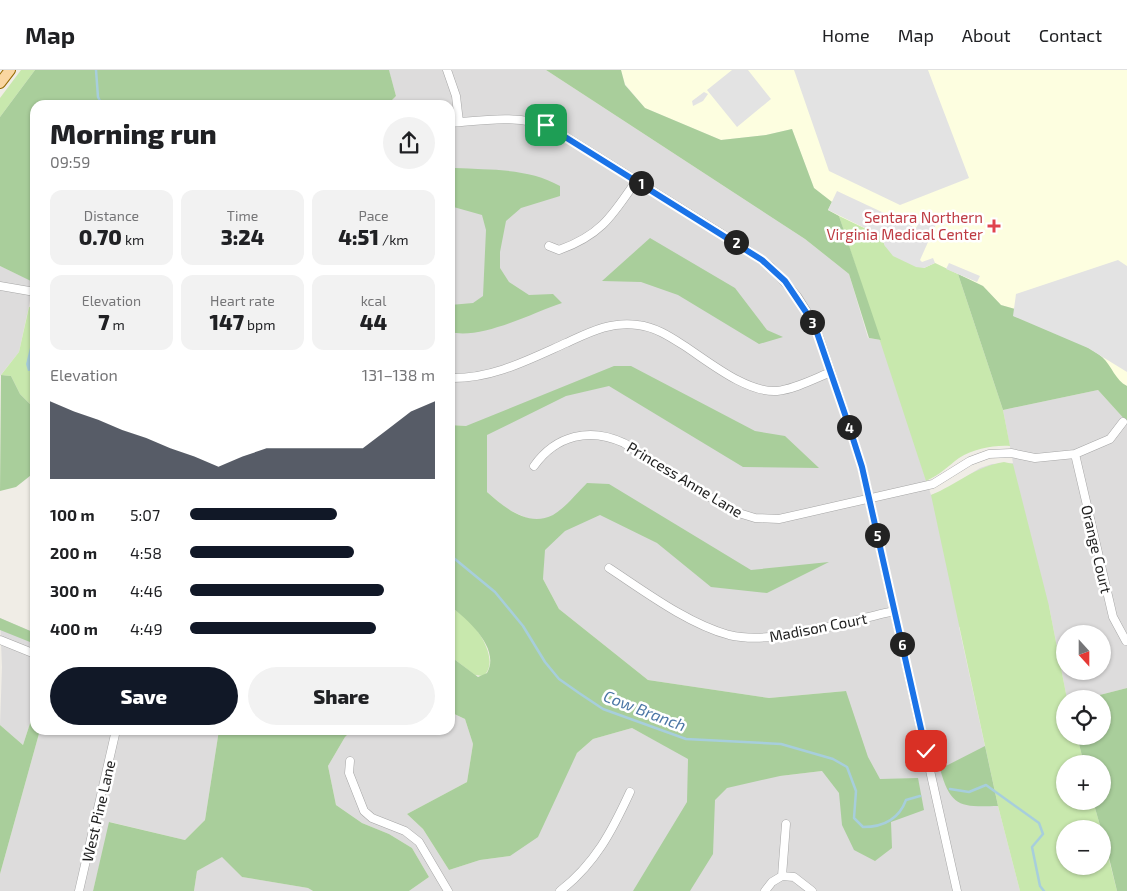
<!DOCTYPE html>
<html lang="en">
<head>
<meta charset="utf-8">
<style>
  :root { --surface:#fff; --page:#f2f2f2; --text:#202124; --muted:#757577; --line:#e0e0e0; --accent:#111827 }
  body { margin:0; font-family:"Exo 2",sans-serif; background:var(--page); color:var(--text); height:100vh; display:flex; flex-direction:column; font-size:19px; white-space:nowrap }
  * { box-sizing:border-box; margin:0 }
  p { font-size:16px; color:var(--muted) }
  .icon { flex:none; width:28px; height:28px; fill:none; stroke:currentColor; stroke-width:2; stroke-linecap:round; stroke-linejoin:round }
  .map { position:relative; flex:1; overflow:hidden }
  .sheet { position:absolute; left:30px; top:30px; width:425px; height:635px; display:flex; flex-direction:column; background:var(--surface); border-radius:15px; box-shadow:0 1px 4px #0004 }
  .sheet>* { flex:none }
  .needle { width:32px; rotate:159deg }
  .controls { position:absolute; left:1056px; top:555px; display:grid; gap:10px }
  .controls a { display:grid; place-items:center; width:55px; height:55px; border-radius:50%; background:var(--surface); box-shadow:0 1px 4px #0004; font-size:25px }
  .pin { position:absolute; display:grid; place-items:center; width:42px; height:42px; color:#fff; margin:-21px; border-radius:10px; box-shadow:0 2px 8px #0006 }
  .km { position:absolute; width:25px; height:25px; margin:-12px; border-radius:50%; background:#222; color:#fff; font-size:14px; line-height:25px; text-align:center }
  .round { display:grid; place-items:center; flex:none; width:52px; height:52px; border-radius:26px; background:var(--page) }
  .overview { display:flex; align-items:center; justify-content:space-between; height:85px; padding:0 20px }
  h1 { font-size:28px; font-weight:800; line-height:38px }
  .figures { display:grid; grid-template-columns:repeat(3,1fr); gap:8px; height:85px; padding:5px 20px }
  .figures div { display:grid; align-content:center; border-radius:12px; background:var(--page); text-align:center }
  .figures b { font-size:21px; font-weight:800 }
  .figures small { font-size:14px; font-weight:400 }
  .figures p { font-size:14px }
  .chart { height:140px; padding:10px 20px }
  .chart p { display:flex; justify-content:space-between }
  .chart svg { width:100%; height:90px; margin-top:5px; fill:var(--accent); opacity:.7 }
  .cta { display:flex; gap:10px; margin-top:auto; padding:10px 20px }
  .cta a { flex:1; height:58px; border-radius:30px; background:var(--accent); color:#fff; font-size:20px; font-weight:800; line-height:58px; text-align:center }
  .cta a+a { background:var(--page); color:var(--text) }
  ul { padding:0 20px; list-style:none; font-size:16px }
  li { display:grid; grid-template-columns:80px 60px 1fr; align-items:center; height:38px }
  li i { height:12px; border-radius:6px; background:var(--accent) }
  header { display:flex; align-items:center; gap:30px; box-sizing:border-box; height:70px; padding:0 25px; background:var(--surface); border-bottom:1px solid var(--line) }
  header strong { font-size:24px }
  nav { display:flex; gap:28px; margin-inline-start:auto; font-size:18px }
  .map>svg:first-child { display:block }
  .residential { fill:#dddcdc; fill-rule:evenodd }
  .education { fill:#fdfee0 }
  .grass { fill:#c8e8ad }
  .forest { fill:#a9ce9b }
  .parking { fill:#e3e3e3 }
  .water { fill:#a7cedc }
  .lines { fill:none; stroke-linecap:round; stroke-linejoin:round }
  .stream { stroke:#a7cedc; stroke-width:2.5 }
  .minor-casing { stroke:#a6a6a6; stroke-width:9 }
  .major-casing { stroke:#976b04; stroke-width:12 }
  .minor { stroke:#fff; stroke-width:8 }
  .major { stroke:#fad6a1; stroke-width:10 }
  .route-casing { stroke:#fff; stroke-width:10 }
  .route { stroke:#1a73e8; stroke-width:6 }
  .health-dot { fill:#e0444e; stroke:#fff; stroke-width:2 }
  .labels { text-anchor:middle; dominant-baseline:central; stroke-width:5; stroke-linejoin:round; paint-order:stroke }
  .health-label { font-size:15px; fill:#be3a42; stroke:#fff; text-anchor:end }
  .street-label { font-size:15px; fill:#1f1f1f; stroke:#fff }
  .water-label { font-size:16px; font-style:italic; fill:#4a75a5; stroke:#fff }
</style>
</head>
<body>
<header>
<strong>Map</strong>
<nav><a>Home</a><a>Map</a><a>About</a><a>Contact</a></nav>
</header>
<div class="map">
<svg width="1127" height="821" viewBox="0 0 1127 821">
  <rect width="100%" height="100%" fill="#f0ede6"/>
  <!-- residential -->
  <path class="residential" d="M385,0H546L805,169L849,204L868,268L881,270L931,425L945,420L980,398L992,394L1013,393L1003,340L1098,320L1127,352V618L1084,629H1067L1049,536L959,557L998,736L1020,821H409L429,807L412,778L389,764L362,753L336,735L328,696L345,667L352,660H450V642L465,649L473,674L467,712L407,744L423,759L449,800L480,790L510,786L564,707L577,683L593,669L632,658L688,688L780,706L822,701L846,621L769,628L648,610L559,539L543,509L544,480L529,449L507,439L487,422V365L466,356L450,355V35H387L396,26L389,1ZM1065,564H1102V601H1065Z
    M0,196L34,212L19,282L0,306Z
    M0,548L35,563V638L23,675L0,655L2,597Z
    M40,660H219L205,750L185,770L110,752L93,821H0V804Z
    M222,786L242,807L308,818L313,821H194L197,801Z"/>
  <!-- education -->
  <path class="education" d="M621,0H1127V316L1120,313L1103,287L1015,239L1001,235L983,216L935,193L924,198L828,140L832,132L814,118L792,59L766,65L721,70L645,38L625,14Z"/>
  <!-- grass -->
  <path class="grass" d="M21,0H35L0,47V28Z
    M839,146L881,166L885,176L924,198L935,193L958,204L1003,340L1010,376C993,375 974,379 959,388C948,396 940,405 926,411Z
    M29,237L35,238V322L30,334L20,324L11,306L1,305L19,282Z
    M1004,392L1013,394L1049,536L1067,629H1065V666H1077L1084,694H1065V731H1093L1101,759H1065V796H1102L1103,766L1117,821H1020L998,736L931,425C956,415 976,396 1004,392Z
    M450,536C456,541 463,545 469,551C480,561 500,593 483,606L475,605L450,586Z"/>
  <!-- forest -->
  <path class="forest" d="M35,0H389L396,26L387,35H35V213L0,196V47Z
    M546,0H621L625,15L645,38L721,70L766,65L792,59L814,118L832,132L828,140L839,146L881,270L869,268L849,204L805,169Z
    M455,98C490,100 529,98 560,116V126L521,138L506,151L500,182V198L509,212L529,225L553,224L562,233C532,243 481,270 450,262V235L473,233L483,226L486,160L482,145L450,136Z
    M650,168L735,218L767,260L783,267L759,274L678,225L641,212L602,211Z
    M958,204L983,216L1001,235L1015,239L1014,246C1037,255 1084,271 1102,287C1112,296 1115,310 1127,316V352L1098,320L1003,340Z
    M614,296H631L755,361L785,366L819,398L743,397L609,316L566,326L487,365V422C504,437 528,458 553,445C565,438 577,423 587,413L609,414L751,500L829,492L767,523L711,517L657,473L600,445L565,461L545,480L543,509L559,539L648,610L769,628L846,621L868,687L880,709L918,708L924,740L891,752L892,778L875,791L854,780L842,755L839,723L822,701L780,706L727,718L715,730L713,784L690,821H633L687,732L688,689L632,658L593,669L577,683L538,767L510,786L480,790L449,800L423,759L407,744L467,712L473,674L465,649L450,642V586L478,607L487,603C501,578 467,549 450,536V355L466,356Z
    M1,305L11,306L20,324L30,334L35,347V402L16,417L0,421Z
    M0,548L35,563V574L0,560Z
    M1127,618V821H1117L1102,759H1101L1093,731H1102V694H1084L1077,666H1102V629H1084Z
    M35,638V660H40L0,804V655L23,675Z
    M219,660H352L345,667L328,696L336,735L362,753L389,764L412,778L429,807L409,821H313L308,818L242,807L222,787L197,801L194,821H93L109,752L185,770L205,750Z
    M985,676L998,736C961,737 951,738 940,699Z"/>
  <!-- parking -->
  <path class="parking" d="M732,0H748L771,29L737,57L707,20Z
    M794,0H928L969,108L900,135L829,101Z
    M704,22L708,24L703,31L693,36L692,31Z
    M837,121L916,158L923,145L937,152L920,190L922,192L933,188L935,193L924,198L916,197L893,186L885,176L881,166L828,140Z
    M1118,190L1127,196V302L1088,278L1013,246L1016,224Z
    M949,193L980,206L977,212L946,199Z"/>
  <!-- water -->
  <path class="water" d="M35,257V300L28,301L26,294Z"/>
  <g class="lines">
    <!-- stream -->
    <path class="stream" d="M96,0L98,27L102,35
      M450,485L495,522L523,556L545,592L559,609L579,623L603,639L686,669L781,674L833,689L847,697L856,721L854,748L863,757C883,757 899,749 906,730L920,726
      M950,719L969,722L986,715L1039,753L1043,764L1032,777L1040,816L1044,821"/>
    <!-- minor casing -->
    <g class="minor-casing">
      <path id="minor" d="M447,0L456,26L459,52
        M450,53C485,50 520,44 552,58L743,177L771,197L797,226L807,242L819,267L849,356L862,397L957,821
        M549,176L559,180C601,165 612,146 636,111
        M0,216L35,222
        M450,308C492,309 528,290 566,273C590,262 611,251 638,255C655,257 669,266 683,275C708,291 746,323 777,321C795,319 814,309 831,302
        M1075,384L1113,547L1126,571
        M534,396C556,365 590,357 624,373L732,441L755,448L779,449L933,414L970,391L989,384L1011,383L1035,388L1075,384L1110,369L1123,352
        M609,498C644,521 688,554 729,565C775,576 847,551 894,541
        M0,570L35,584
        M350,691L349,703L364,741L372,748L405,761L419,772L448,821
        M782,806L794,807L812,821
        M79,821L116,660
        M560,821C595,794 612,761 630,722
        M765,821L772,812L782,806L786,754"/>
    </g>
    <!-- major casing -->
    <g class="major-casing">
      <path id="major" d="M0,13L10,0"/>
    </g>
    <!-- minor -->
    <use href="#minor" class="minor"/>
    <!-- major -->
    <use href="#major" class="major"/>
  </g>
  <g class="lines">
    <!-- route casing -->
    <g class="route-casing">
      <path id="route" d="M546,55L762,190L785,211L814,254L849,356L862,397L926,681"/>
    </g>
    <!-- route -->
    <use href="#route" class="route"/>
  </g>
  <!-- markers -->
  <path class="health-dot" d="M991.5 148.5h5v5h5v5h-5v5h-5v-5h-5v-5h5z"/>
  <g class="labels">
    <!-- health labels -->
    <g class="health-label">
      <text x="983" y="147">Sentara Northern<tspan x="983" dy="17">Virginia Medical Center</tspan></text>
    </g>
    <!-- street labels -->
    <g class="street-label">
      <text transform="translate(685 409) rotate(31)">Princess Anne Lane</text>
      <text transform="translate(1097 479) rotate(77)">Orange Court</text>
      <text transform="translate(818 557) rotate(-11)">Madison Court</text>
      <text transform="translate(98 741) rotate(-77)">West Pine Lane</text>
    </g>
    <!-- water labels -->
    <g class="water-label">
      <text transform="translate(645 640) rotate(21)">Cow Branch</text>
    </g>
  </g>
</svg>
<div class="controls">
<a><svg class="needle" viewBox="-14 -14 28 28"><path d="M0-13l5 13h-10z" fill="#e53935"/><path d="M0 13l5-13h-10z" fill="#757577"/></svg></a>
<a><svg class="icon" aria-label="locate" viewBox="0 0 24 24"><circle cx="12" cy="12" r="6"/><path d="M12 2v4M12 18v4M2 12h4M18 12h4"/></svg></a>
<a>+</a>
<a>−</a>
</div>
<div class="pin" style="left:546px;top:55px;background:#1e9e55"><svg class="icon" aria-label="arrive" viewBox="0 0 24 24"><path d="M6 21V4h12l-3 4 3 4H6"/></svg></div>
<div class="pin" style="left:926px;top:681px;background:#d93025"><svg class="icon" aria-label="check" viewBox="0 0 24 24"><path d="M5 12l5 5 9-10"/></svg></div>
<b class="km" style="left:641px;top:113px">1</b>
<b class="km" style="left:736px;top:172px">2</b>
<b class="km" style="left:812px;top:252px">3</b>
<b class="km" style="left:849px;top:357px">4</b>
<b class="km" style="left:877px;top:465px">5</b>
<b class="km" style="left:902px;top:574px">6</b>
<section class="sheet">
<div class="overview"><div><h1>Morning run</h1><p>09:59</p></div><a class="round"><svg class="icon" aria-label="share" viewBox="0 0 24 24"><path d="M12 15V3M7 8l5-5 5 5M5 13v7h14v-7"/></svg></a></div>
<div class="figures">
<div><p>Distance</p><b>0.70<small> km</small></b></div>
<div><p>Time</p><b>3:24</b></div>
<div><p>Pace</p><b>4:51<small> /km</small></b></div>
</div>
<div class="figures">
<div><p>Elevation</p><b>7<small> m</small></b></div>
<div><p>Heart rate</p><b>147<small> bpm</small></b></div>
<div><p>kcal</p><b>44</b></div>
</div>
<div class="chart"><p><span>Elevation</span>131–138 m</p>
<svg viewBox="0 0 160 44" preserveAspectRatio="none"><path d="M0 44V6L10 11L20 15L30 20L40 24L50 29L60 33L70 38L80 33L90 29L100 29L110 29L120 29L130 29L140 20L150 11L160 6V44z"/></svg>
</div>
<ul>
<li><b>100 m</b>5:07<i style="width:60%"></i></li>
<li><b>200 m</b>4:58<i style="width:67%"></i></li>
<li><b>300 m</b>4:46<i style="width:79%"></i></li>
<li><b>400 m</b>4:49<i style="width:76%"></i></li>
</ul>
<div class="cta"><a>Save</a><a>Share</a></div>
</section>
</div>
</body>
</html>
